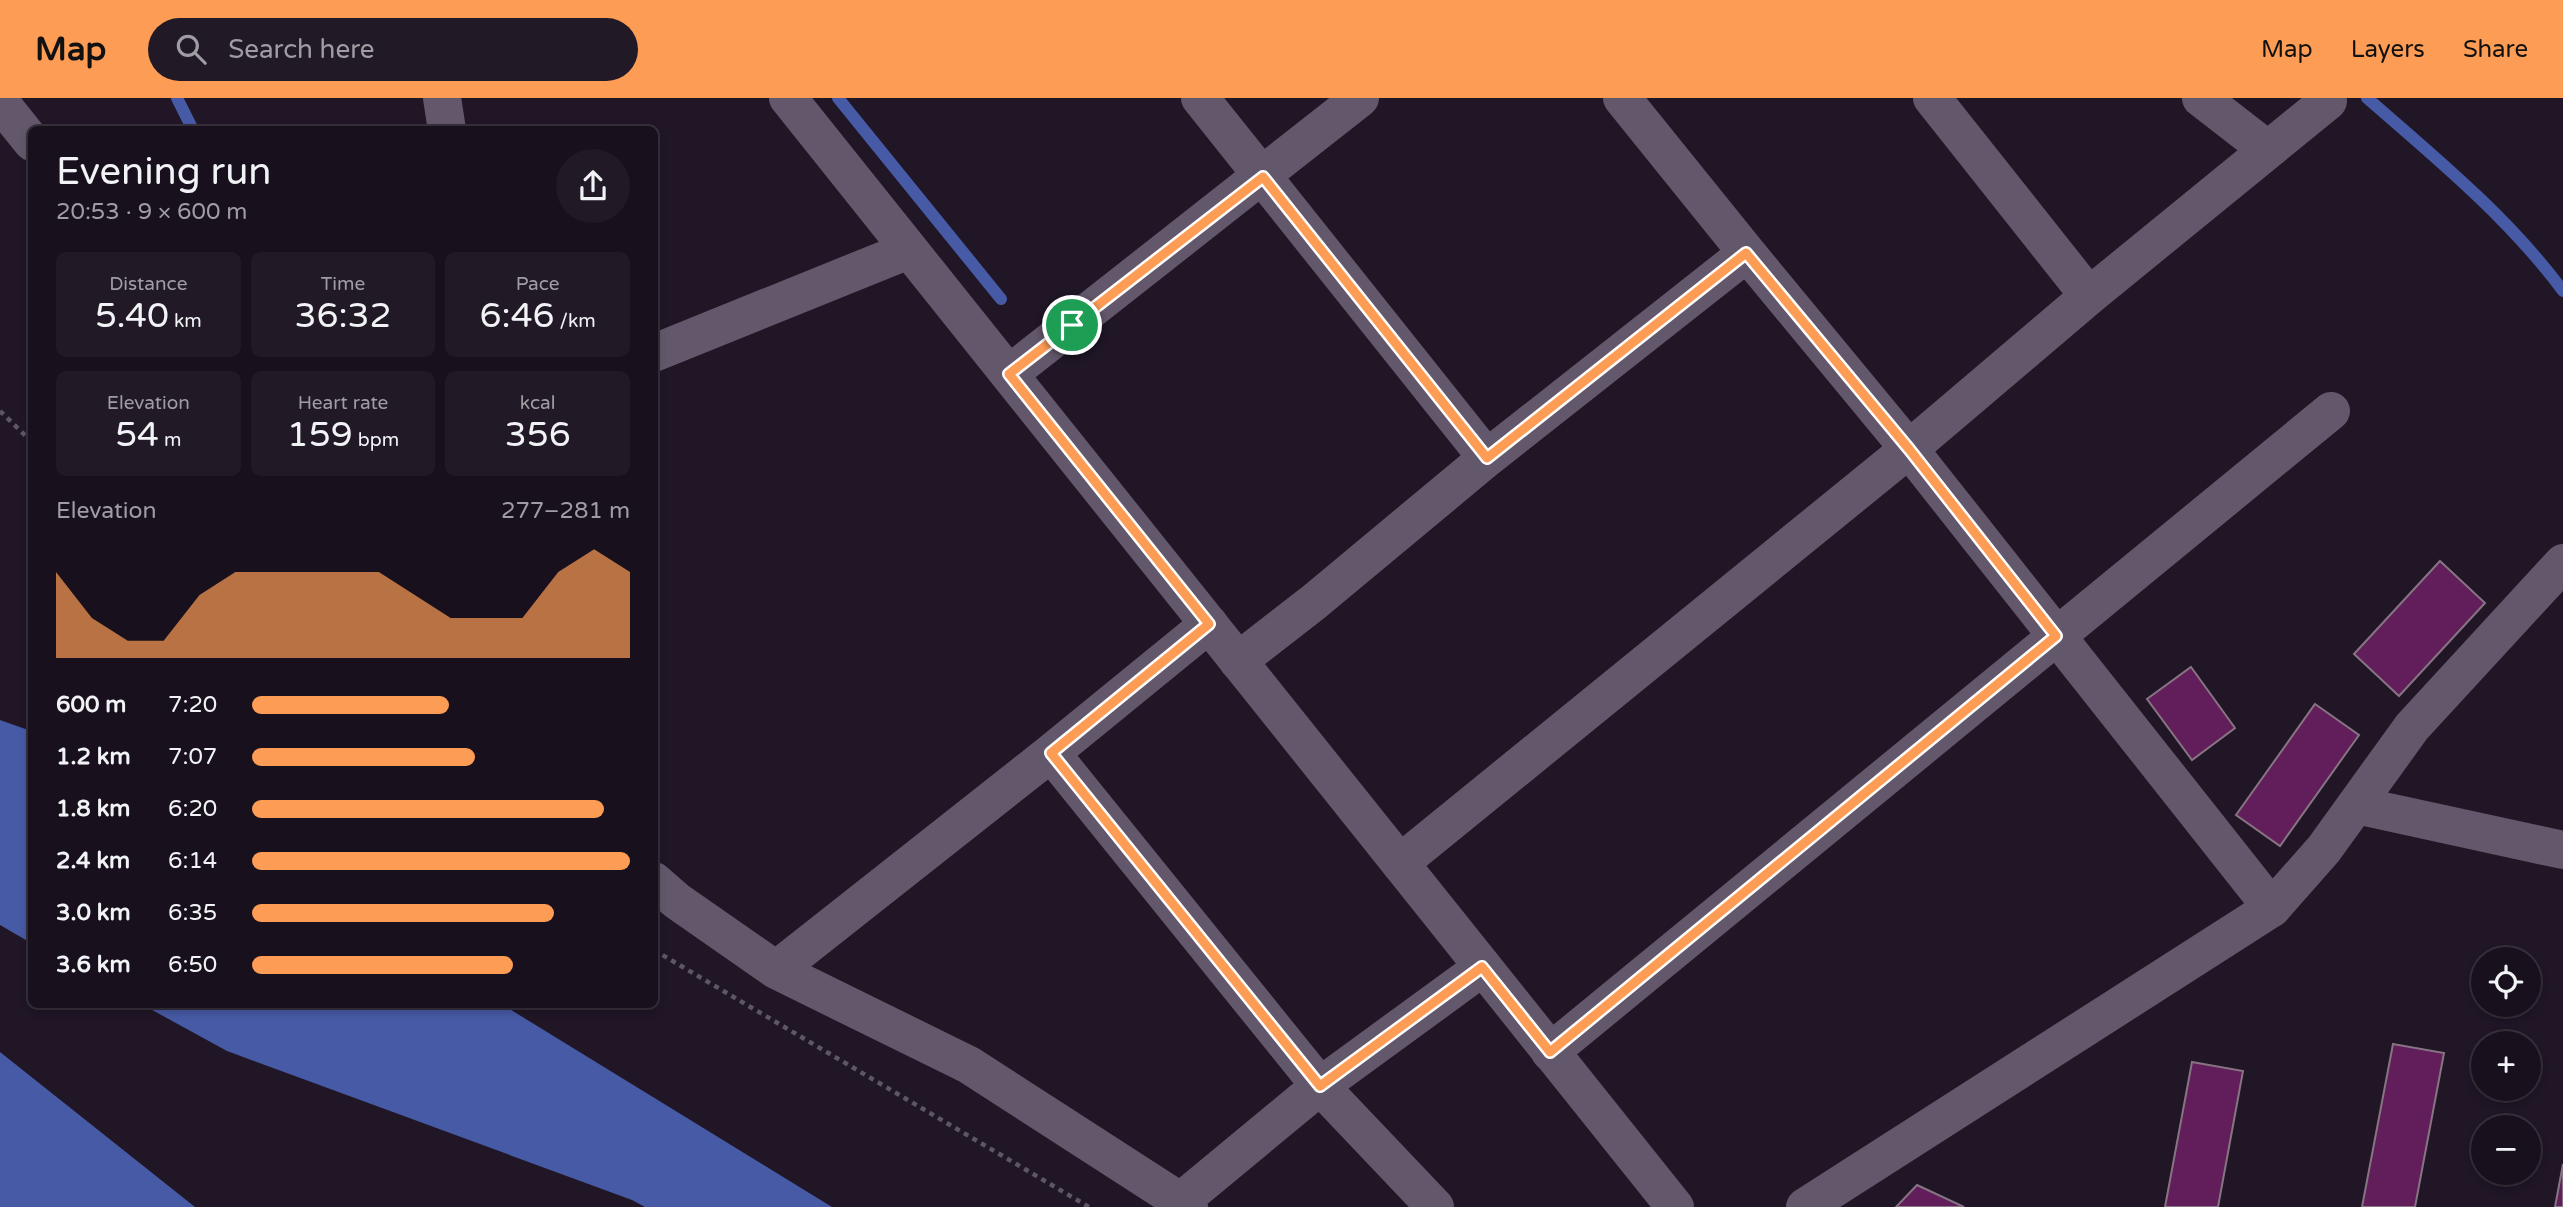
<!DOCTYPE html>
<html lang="en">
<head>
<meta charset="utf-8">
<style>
  :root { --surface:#18101c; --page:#211925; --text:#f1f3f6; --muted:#9f9da3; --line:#36303b; --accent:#fd9c55 }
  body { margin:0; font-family:"Varela Round",sans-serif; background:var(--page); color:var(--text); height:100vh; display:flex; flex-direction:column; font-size:26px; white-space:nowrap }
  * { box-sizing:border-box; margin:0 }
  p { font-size:23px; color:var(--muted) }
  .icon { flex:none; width:38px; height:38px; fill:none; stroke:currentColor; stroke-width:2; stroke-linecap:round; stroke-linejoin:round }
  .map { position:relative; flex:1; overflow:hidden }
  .panel { position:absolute; left:28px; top:28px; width:630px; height:882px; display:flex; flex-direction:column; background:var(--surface); border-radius:10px; box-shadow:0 4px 10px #0003,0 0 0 2px var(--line) }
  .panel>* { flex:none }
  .controls { position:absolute; left:2471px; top:849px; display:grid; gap:14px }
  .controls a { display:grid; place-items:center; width:70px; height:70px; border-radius:50%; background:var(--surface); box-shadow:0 4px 10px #0003,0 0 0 2px var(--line); font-size:35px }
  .pin { position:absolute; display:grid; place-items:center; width:60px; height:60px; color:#fff; margin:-30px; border:4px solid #fff; border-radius:50%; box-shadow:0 2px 7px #0007 }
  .round { display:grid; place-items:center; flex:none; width:74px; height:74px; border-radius:37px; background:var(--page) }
  .summary { display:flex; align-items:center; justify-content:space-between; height:119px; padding:0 28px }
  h1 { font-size:38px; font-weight:600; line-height:52px }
  .stats { display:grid; grid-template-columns:repeat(3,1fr); gap:10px; height:119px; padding:7px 28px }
  .stats div { display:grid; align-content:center; border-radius:10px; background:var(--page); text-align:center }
  .stats b { font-size:35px; font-weight:600 }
  .stats small { font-size:19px; font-weight:400 }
  .stats p { font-size:19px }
  .chart { height:196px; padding:14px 28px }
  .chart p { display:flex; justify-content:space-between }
  .chart svg { width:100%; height:126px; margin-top:7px; fill:var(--accent); opacity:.7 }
  ul { padding:0 28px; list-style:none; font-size:23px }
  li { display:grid; grid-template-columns:112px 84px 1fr; align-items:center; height:52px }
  li i { height:18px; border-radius:9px; background:var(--accent) }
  header { display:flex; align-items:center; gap:42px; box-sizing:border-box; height:98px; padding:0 35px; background:var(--accent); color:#111 }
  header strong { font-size:33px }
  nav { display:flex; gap:38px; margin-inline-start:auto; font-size:24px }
  .search { width:490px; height:63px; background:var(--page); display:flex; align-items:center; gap:18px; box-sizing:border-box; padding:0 24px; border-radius:38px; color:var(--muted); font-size:26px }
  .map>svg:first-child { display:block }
  .water { fill:#475aa5 }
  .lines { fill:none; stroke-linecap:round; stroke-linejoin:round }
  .stream { stroke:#475aa5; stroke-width:12 }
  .building { fill:#611e5a; stroke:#877483; stroke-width:2 }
  .path { stroke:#5f5665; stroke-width:4.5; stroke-dasharray:5 5; stroke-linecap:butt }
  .minor { stroke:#63586b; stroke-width:38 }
  .tertiary { stroke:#63586b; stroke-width:38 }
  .route-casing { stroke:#fff; stroke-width:14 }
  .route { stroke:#fd9c55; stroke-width:9 }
</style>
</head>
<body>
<header>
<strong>Map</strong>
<div class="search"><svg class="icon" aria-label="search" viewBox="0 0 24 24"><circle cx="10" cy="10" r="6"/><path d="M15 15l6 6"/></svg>Search here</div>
<nav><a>Map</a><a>Layers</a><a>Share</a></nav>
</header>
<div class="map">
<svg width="2563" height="1109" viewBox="0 0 2563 1109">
  <rect width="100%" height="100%" fill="#201626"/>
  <!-- water -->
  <path class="water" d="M0,622L31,633V845L0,827Z
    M143,907H503L832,1109H645L632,1102L227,953Z
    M0,954L195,1109H0Z"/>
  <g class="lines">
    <!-- stream -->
    <path class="stream" d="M177,0L193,32
      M838,0L1001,201
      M2367,0C2436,60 2509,120 2563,193"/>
  </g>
  <!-- building -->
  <path class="building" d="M2440,463L2485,505L2399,598L2354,556Z
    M2191,569L2235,630L2192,662L2147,601Z
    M2315,606L2359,637L2280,748L2236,717Z
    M2393,946L2444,955L2415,1109H2362Z
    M2192,964L2243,973L2218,1109H2165Z
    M2563,1066V1109H2555Z
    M1917,1087L1964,1109H1896Z"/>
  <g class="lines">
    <!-- path -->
    <path class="path" d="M0,313L32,344
      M654,852L1089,1109"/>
    <!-- minor -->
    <path class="minor" d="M442,0L447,32
      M1200,0L1487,360
      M1622,0L1747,155L1909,351L2272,810
      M1932,0L2089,198
      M2201,0L2268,52
      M0,4L32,44
      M654,255L909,152
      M1009,276L1360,0
      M1238,563L1314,504L1487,360L1747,155
      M1051,655L1320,988L1435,1109
      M2356,707L2563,752
      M1400,765L1909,351L2089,198L2328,3
      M654,783L677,803L776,872L969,967L1189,1109
      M776,872L1051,655L1209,526
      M1550,954L2331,313
      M1180,1104L1320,988L1483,869"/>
    <!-- tertiary -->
    <path class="tertiary" d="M788,0L1675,1109
      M1805,1109L2272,810L2324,751L2412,629L2563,465"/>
  </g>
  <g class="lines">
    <!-- route casing -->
    <g class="route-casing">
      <path id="route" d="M1263,79L1487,360L1746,155L1909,351L2056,538L1550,954L1482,869L1320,988L1051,655L1209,526L1009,276Z"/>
    </g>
    <!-- route -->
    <use href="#route" class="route"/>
  </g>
</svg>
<div class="controls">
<a><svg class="icon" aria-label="locate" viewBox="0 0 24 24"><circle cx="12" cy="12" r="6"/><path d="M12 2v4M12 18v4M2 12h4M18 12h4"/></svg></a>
<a>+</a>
<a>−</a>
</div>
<div class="pin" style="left:1072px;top:227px;background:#1e9e55"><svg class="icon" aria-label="arrive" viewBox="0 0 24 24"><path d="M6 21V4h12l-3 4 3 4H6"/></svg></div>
<section class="panel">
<div class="summary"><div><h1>Evening run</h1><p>20:53 · 9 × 600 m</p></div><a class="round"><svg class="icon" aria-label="share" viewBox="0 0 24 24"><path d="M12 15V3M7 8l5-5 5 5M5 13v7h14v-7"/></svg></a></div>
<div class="stats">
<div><p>Distance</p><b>5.40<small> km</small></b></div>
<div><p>Time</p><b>36:32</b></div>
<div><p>Pace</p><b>6:46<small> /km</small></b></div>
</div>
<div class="stats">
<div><p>Elevation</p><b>54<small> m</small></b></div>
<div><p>Heart rate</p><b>159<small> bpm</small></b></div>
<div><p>kcal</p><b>356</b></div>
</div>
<div class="chart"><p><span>Elevation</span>277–281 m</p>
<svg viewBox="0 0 160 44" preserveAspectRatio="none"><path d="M0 44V14L10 30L20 38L30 38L40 22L50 14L60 14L70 14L80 14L90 14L100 22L110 30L120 30L130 30L140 14L150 6L160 14V44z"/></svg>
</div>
<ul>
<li><b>600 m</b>7:20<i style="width:52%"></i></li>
<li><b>1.2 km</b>7:07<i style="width:59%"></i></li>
<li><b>1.8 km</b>6:20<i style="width:93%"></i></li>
<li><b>2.4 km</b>6:14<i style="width:100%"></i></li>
<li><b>3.0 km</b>6:35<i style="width:80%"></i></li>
<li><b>3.6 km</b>6:50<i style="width:69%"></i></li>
</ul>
</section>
</div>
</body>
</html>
